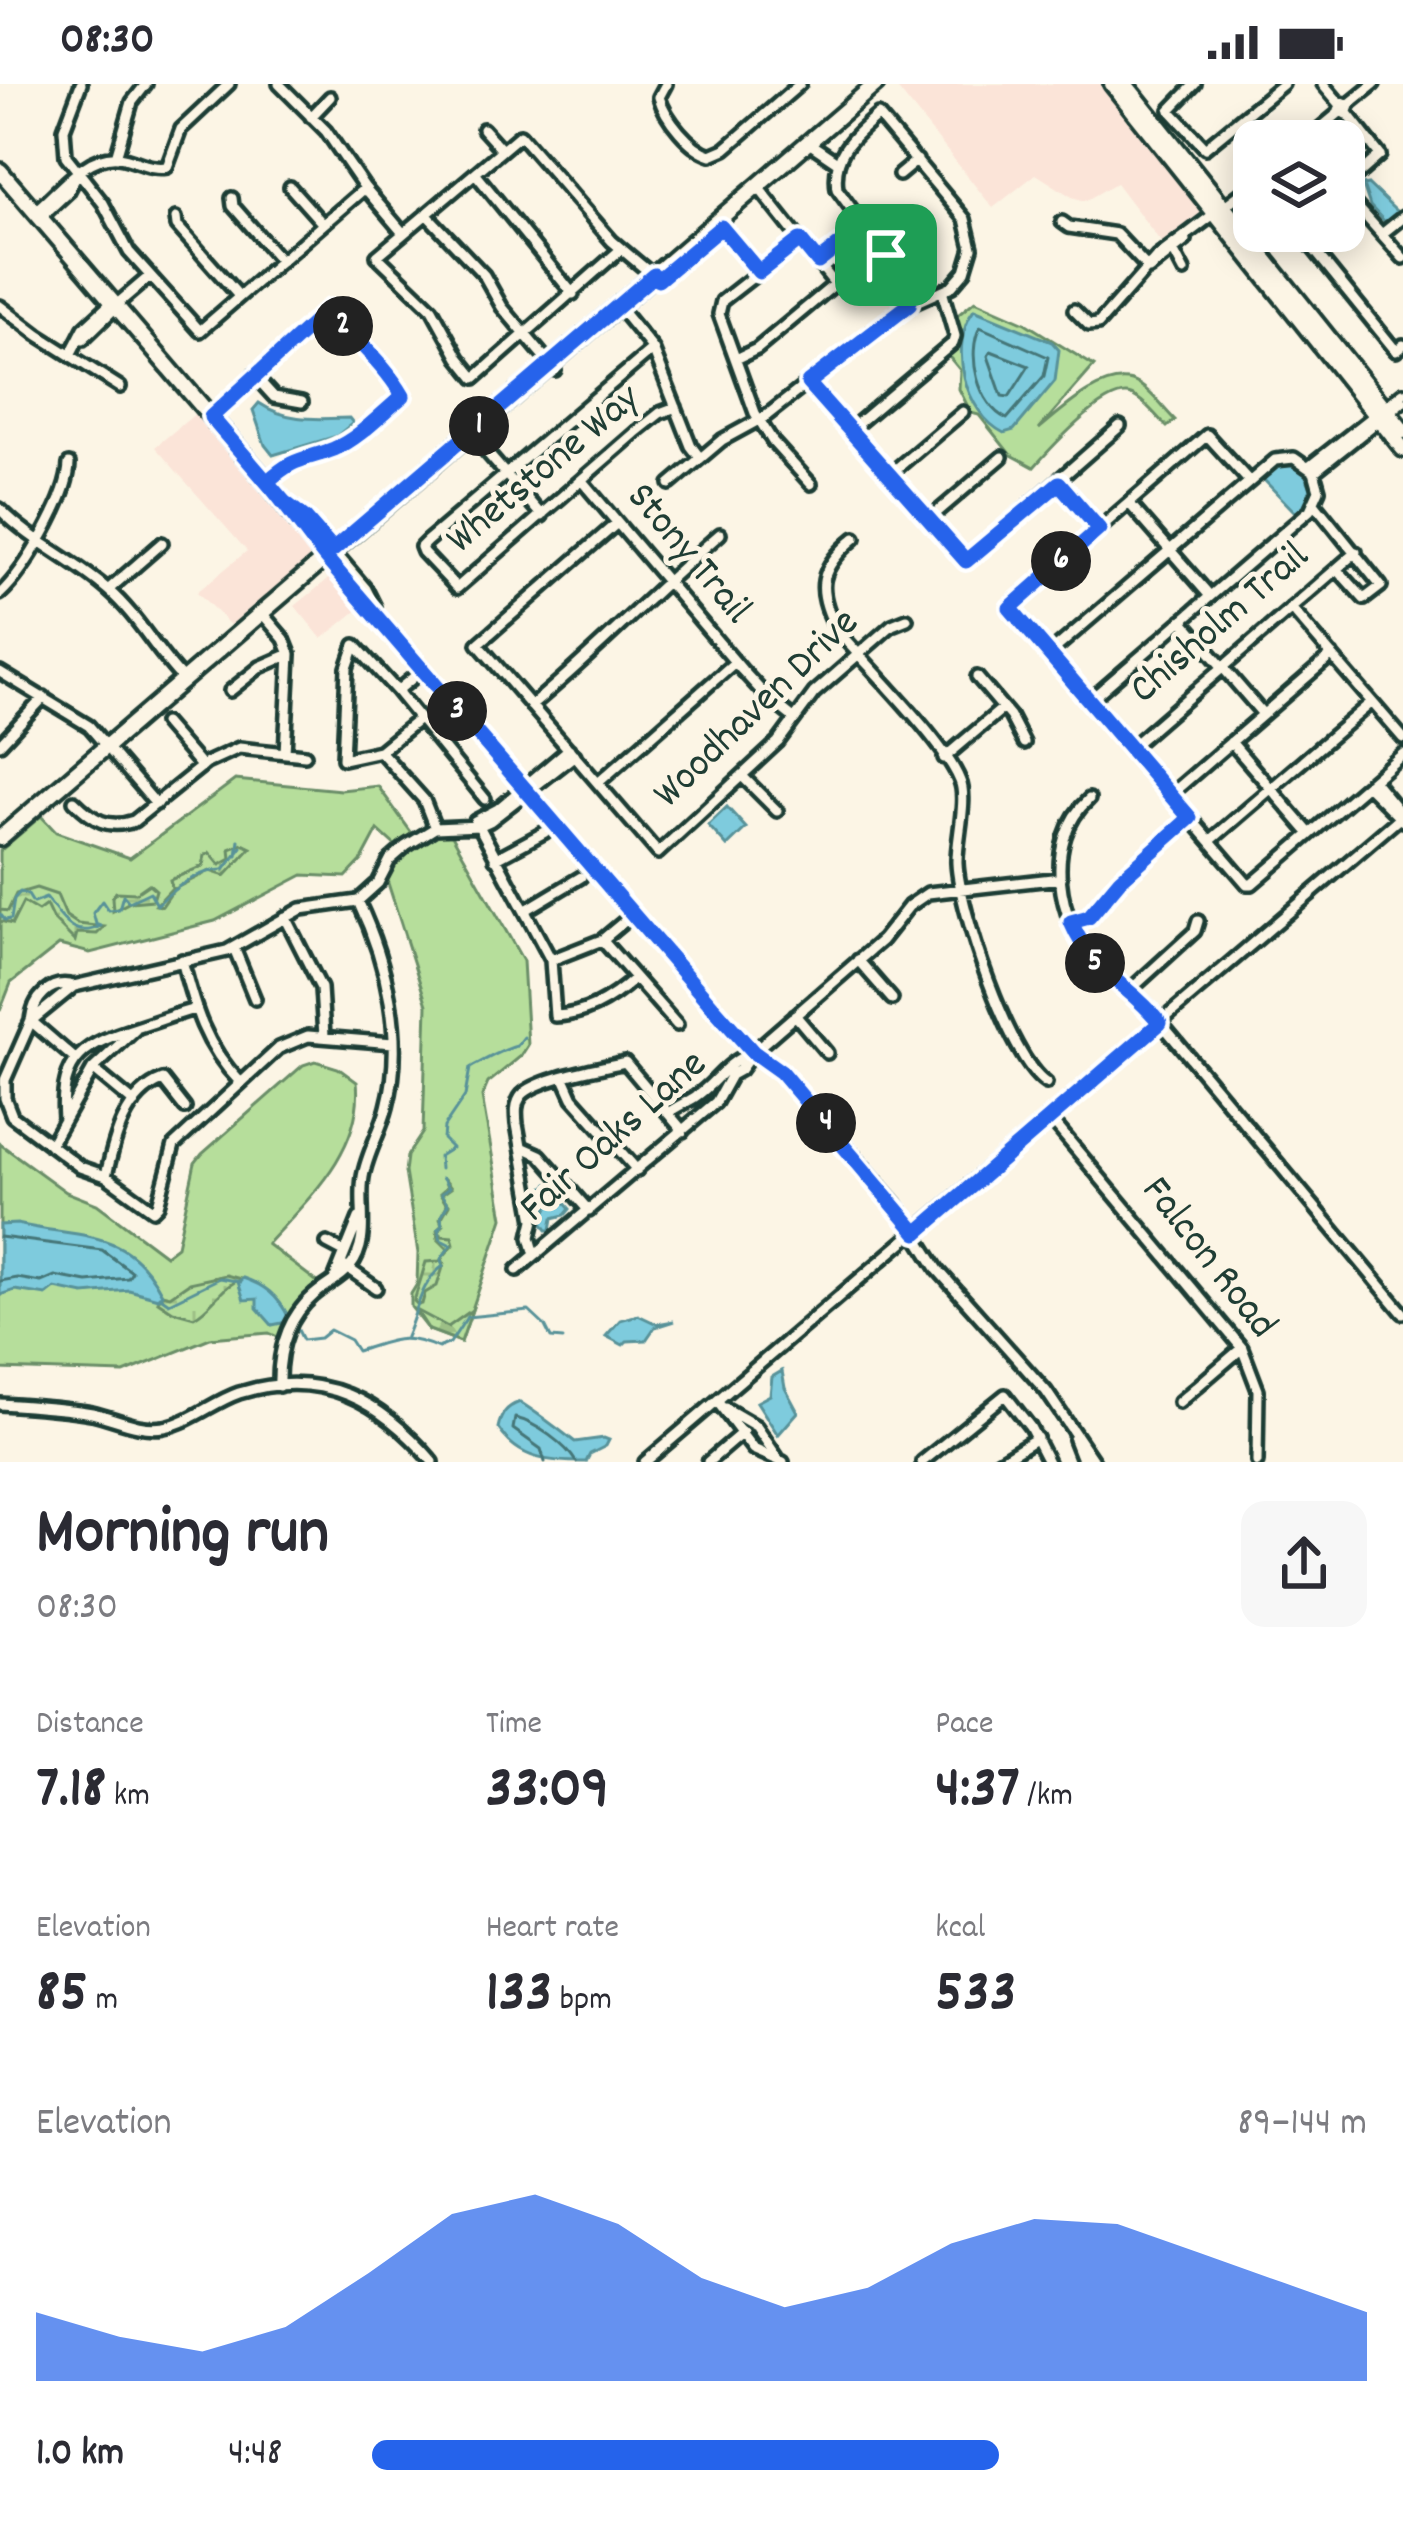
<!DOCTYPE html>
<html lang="en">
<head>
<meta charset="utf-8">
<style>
  :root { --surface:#fff; --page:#f7f7f7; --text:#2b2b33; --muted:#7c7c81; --accent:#2563eb }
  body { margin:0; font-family:Dekko,sans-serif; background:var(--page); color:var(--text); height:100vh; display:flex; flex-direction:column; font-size:45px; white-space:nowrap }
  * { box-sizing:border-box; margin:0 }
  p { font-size:39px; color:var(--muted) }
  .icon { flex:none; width:66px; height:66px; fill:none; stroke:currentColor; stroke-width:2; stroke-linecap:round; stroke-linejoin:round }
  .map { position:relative; height:1378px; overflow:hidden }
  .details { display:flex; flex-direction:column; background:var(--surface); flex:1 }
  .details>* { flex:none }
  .fabs { position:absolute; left:1233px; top:36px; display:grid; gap:24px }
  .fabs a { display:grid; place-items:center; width:132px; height:132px; border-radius:24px; background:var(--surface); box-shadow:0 6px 30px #0003; font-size:60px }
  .pin { position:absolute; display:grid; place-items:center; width:102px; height:102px; color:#fff; margin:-51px; border-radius:24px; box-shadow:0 6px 18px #0006 }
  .km { position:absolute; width:60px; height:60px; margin:-30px; border-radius:50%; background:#222; color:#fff; font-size:33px; line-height:60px; text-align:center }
  .round { display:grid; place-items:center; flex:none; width:126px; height:126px; border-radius:24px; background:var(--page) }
  .head { display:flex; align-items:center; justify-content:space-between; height:204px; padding:0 36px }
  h1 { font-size:66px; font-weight:700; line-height:90px }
  .stats { display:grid; grid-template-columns:repeat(3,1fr); gap:18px; height:204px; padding:12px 36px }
  .stats div { display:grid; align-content:center }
  .stats b { font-size:60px; font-weight:700 }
  .stats small { font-size:33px; font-weight:400 }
  .stats p { font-size:33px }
  .chart { height:336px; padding:24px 36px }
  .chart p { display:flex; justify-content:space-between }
  .chart svg { width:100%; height:216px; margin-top:12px; fill:var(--accent); opacity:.7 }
  ul { padding:0 36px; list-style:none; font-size:39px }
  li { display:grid; grid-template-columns:192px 144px 1fr; align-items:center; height:90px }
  li i { height:30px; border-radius:15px; background:var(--accent) }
  .status { display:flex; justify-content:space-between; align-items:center; height:84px; padding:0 60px; background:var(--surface); direction:ltr }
  .status svg { height:33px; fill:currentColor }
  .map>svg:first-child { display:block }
  .built { fill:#fbe4d8 }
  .green { fill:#b6de9b; stroke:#6a8e68; stroke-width:3 }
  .forest { fill:url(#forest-firs); stroke:#6a8e68; stroke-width:3 }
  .wetland { fill:url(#wetland-marsh); stroke:#6a8e68; stroke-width:3 }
  .water { fill:#7ecbdd; stroke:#589299; stroke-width:3 }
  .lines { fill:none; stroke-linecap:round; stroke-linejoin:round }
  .shore { stroke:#457678; stroke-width:3 }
  .stream { stroke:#589299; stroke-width:3 }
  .minor-casing { stroke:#1f3d34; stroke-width:18 }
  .major-casing { stroke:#1f3d34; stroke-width:22 }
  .minor { stroke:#fcf5e5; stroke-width:9 }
  .major { stroke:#fcf5e5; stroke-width:14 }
  .route-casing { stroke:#fff; stroke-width:24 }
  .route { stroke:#2563eb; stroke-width:15 }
  .labels { text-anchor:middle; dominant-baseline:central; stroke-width:10; stroke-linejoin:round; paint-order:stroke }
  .street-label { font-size:42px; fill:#1f3d34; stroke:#fcf5e5 }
</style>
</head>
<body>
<div class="status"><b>08:30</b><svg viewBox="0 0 49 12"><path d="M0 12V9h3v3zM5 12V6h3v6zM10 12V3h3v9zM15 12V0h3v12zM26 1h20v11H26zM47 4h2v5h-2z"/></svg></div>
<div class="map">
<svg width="1403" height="1378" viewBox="0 0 1403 1378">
  <defs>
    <pattern id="forest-firs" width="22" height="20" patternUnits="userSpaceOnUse" patternTransform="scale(3)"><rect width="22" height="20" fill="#b6de9b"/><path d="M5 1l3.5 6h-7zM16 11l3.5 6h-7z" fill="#9cbf86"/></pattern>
    <pattern id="wetland-marsh" width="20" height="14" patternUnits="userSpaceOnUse" patternTransform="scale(3)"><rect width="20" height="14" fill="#b6de9b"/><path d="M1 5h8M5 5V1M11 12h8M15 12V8" fill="none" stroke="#9cbf86"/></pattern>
  </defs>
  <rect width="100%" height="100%" fill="#fcf5e5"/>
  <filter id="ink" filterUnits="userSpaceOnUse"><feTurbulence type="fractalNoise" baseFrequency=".00833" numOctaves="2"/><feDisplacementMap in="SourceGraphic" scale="24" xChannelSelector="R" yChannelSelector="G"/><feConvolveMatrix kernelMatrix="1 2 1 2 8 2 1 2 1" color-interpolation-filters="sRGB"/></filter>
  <g filter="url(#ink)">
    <!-- built -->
    <path class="built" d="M900,0H1101L1205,131L1164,162L1116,99L1085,117L1072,113L1036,90L993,124L896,3Z
      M196,329L316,474L233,544L197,508L247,467L155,363Z
      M332,492L359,525L322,555L295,522Z"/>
    <!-- green -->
    <path class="green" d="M975,217L1025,239L1094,282L1039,345C1060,328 1101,288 1132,297C1147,302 1163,324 1175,336L1167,343C1157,333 1144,316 1131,311C1106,302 1051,364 1034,383L1010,370L979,331L971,329L959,305L960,286L945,268L956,258L953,235Z
      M235,696L341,706L378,702L414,752L397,763L378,746L362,776L346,793L303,791L215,837L90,869L59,861L11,899L0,927V767L41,732L56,748L130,774Z
      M436,748L452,751L523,877L528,961L521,972L488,999L482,1013L503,1134L461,1258L429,1246L411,1223V1210L417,1200L418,1169L405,1088L407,1072L423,1048L427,921L386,793L402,770Z
      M315,977L338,984L357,998C364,1065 308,1115 267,1160L320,1200L297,1222L280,1254L269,1249L210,1254L124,1289L0,1285V1060L66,1108L97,1120L165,1171L177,1162L195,1079L202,1070L303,981Z"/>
    <!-- forest -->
    <path class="forest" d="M416,1226L448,1243L472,1226L461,1258L429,1246Z"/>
    <!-- wetland -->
    <path class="wetland" d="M243,760L251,764L225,792L210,787L174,805L162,822L156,821L172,804L170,796L203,782L205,771L210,769L220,781L231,775L230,765Z
      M149,800L156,806L153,816L130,818L113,827L112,813L116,808L136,809Z
      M36,804L57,811L66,832L78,840L104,843L97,850L77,849L75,857L52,834L46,821L38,827L23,818L12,840L0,837V826L8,827L16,810Z
      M444,1095L451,1104L441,1111L449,1121L441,1135L443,1142L438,1146L442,1152L452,1153L454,1160L442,1174L444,1180L437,1202L425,1209L422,1220L418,1221L414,1217L426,1178L440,1177L448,1165L438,1155L437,1146L442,1141L440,1134L447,1121L440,1110L447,1104Z
      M226,1191L241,1195C222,1201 213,1223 194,1233L173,1227L158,1217L162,1210L170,1212L189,1199Z"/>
    <!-- water -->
    <path class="water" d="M1368,100L1397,128L1385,138L1370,122L1363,101Z
      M974,226L1052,258L1059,266L1055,297L1014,346L1004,349C964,329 948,261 974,226Z
      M259,319C287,338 316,335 349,334L353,339L337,352L273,371L265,361L253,326Z
      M1293,381L1303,385C1310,406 1321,409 1296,429L1262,394L1277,383Z
      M727,723L746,744L727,762L708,741Z
      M548,1100L570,1125L565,1131L553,1134L551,1146H547L541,1137L549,1121L539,1107Z
      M17,1140C83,1155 127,1143 162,1210L158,1214L129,1206L84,1210L55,1204L46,1211L15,1206L0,1211V1141Z
      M243,1194C264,1201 278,1211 289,1234L287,1238L272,1241L257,1224V1215L244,1216L238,1198Z
      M638,1231L657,1240L674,1237L655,1243L646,1256L627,1257L623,1261L606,1252L620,1236Z
      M782,1287L785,1304L798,1328L778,1351L757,1318L770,1311L772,1293Z
      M520,1318C540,1331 556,1343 575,1358L604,1354L609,1356L606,1362L590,1370L586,1378C551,1378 519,1377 498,1344C501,1330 506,1323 520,1318Z"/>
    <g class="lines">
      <!-- shore -->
      <path class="shore" d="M980,243L1048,273L1044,292L1007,335C978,322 966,270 980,243Z
        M991,267L1029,282L1009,313L1002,312L988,272Z
        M0,1153L102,1166L132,1188L128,1194L87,1198L55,1192L41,1198L17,1194L0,1197
        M545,1378L541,1365L513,1345L515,1334C535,1338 566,1361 576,1378"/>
      <!-- stream -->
      <path class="stream" d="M237,772L239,756
        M0,830L5,836L11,835L14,815L20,808L28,811L33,819L46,814C62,834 72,856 101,842L96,840L93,829L102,817L108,826L119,825L123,811L129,818L150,808L157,821C176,802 201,785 224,786L242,763
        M440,1085L439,1072L452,1064L443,1055L444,1043L465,1012L470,984C485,976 501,966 517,962L524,953
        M159,1212L169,1219L220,1194L241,1198
        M295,1240L303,1256L320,1254L330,1246L350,1256L357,1267C392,1257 402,1248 438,1264L450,1259L467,1233L529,1227L545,1242L551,1254L563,1255
        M406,1253C418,1227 419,1200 443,1182L441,1175L451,1161L441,1156L438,1145L442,1142L441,1132L448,1120L441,1110L449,1104L442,1094"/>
      <!-- minor casing -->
      <g class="minor-casing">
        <path id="minor" d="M81,0L64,45L66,72L103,119L129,168L200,247L365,104
          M279,0L326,47L365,104L403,149
          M666,0L659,13C665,34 690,65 711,71L725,65L800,0
          M1195,0L1170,26L1205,64L1283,0
          M1323,0L1340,20
          M1342,19L1349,22L1346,30L1339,26Z
          M1348,21L1374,0
          M311,33L330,13
          M483,45L502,66
          M1305,57L1340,28
          M809,59L837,78
          M116,73L132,18L146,0
          M475,89L573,210
          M899,91L917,76
          M290,103L323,140
          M1344,103L1380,71L1347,29
          M1344,108L1403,174
          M232,114L233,122L281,177
          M35,127C58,109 85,70 118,73C135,75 149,86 167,83L181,45L229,0
          M426,130L484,191L502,223L555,286
          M40,134L68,108L77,91
          M176,134L177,142L239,212
          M1062,138L1069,143L1116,150L1149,185
          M721,143L759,188
          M1299,147L1396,267L1403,261
          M1383,149L1403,133
          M800,156L722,217L719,230L755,329L773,358L811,400
          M621,165L475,294L459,274L432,225L377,172L520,51L612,157L655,193
          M1173,166L1184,187
          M886,171L906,156
          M818,179L863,143
          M1149,185L1186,156
          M116,221L150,192
          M0,222L38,251L120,303
          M1074,226L1089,241L1098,240L1157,173L1243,108
          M622,227L653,265L691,362L700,374
          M83,255L113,226V221
          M653,265L427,457L421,463L423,468L457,504L635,349L660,329L676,323
          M70,271L84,244L109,221
          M736,275L757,265L835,200L758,103
          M254,291L274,313L302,318
          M809,299L966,477L1120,342
          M211,333L329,225C354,255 383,278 403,312C382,329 360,355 334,365C303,377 295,373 267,398
          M850,346L953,259L955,252L942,207
          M470,349L542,432
          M1310,382L1403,309
          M1314,388L1403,317
          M889,391L963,328
          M582,397L742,586L765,611L795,635
          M1249,397L1207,351L1015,518L1010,523L1013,528L1247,800H1252L1403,670
          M1059,399L1099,445
          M670,400L722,356L766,332L903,224L952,202L965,187L972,164L965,135L878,31C853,53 832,69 837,105L897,187L909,221
          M1129,419L1210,512
          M1315,420L1381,502L1364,515L1337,485
          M0,425C32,458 74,476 108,506C138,532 155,566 182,594
          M928,436L1002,373
          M617,439L478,560L658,769L778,658L814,609L892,541L907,535
          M855,454C819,484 815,504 837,546C867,582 945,658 960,697C968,715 956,758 957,779C959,824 1009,975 1046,999
          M338,472L366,505L375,523
          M330,479L722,934L753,968L781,988L896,1120L938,1186L1046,1307L1094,1378
          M108,506L162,459
          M0,510C25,487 68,414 69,380
          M1291,524L1403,654
          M261,528L284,555L290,570L285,669
          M1182,536L1263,630
          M1049,570L1275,376L1294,374L1314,388
          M421,587L397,607L485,715
          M0,588L89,642L156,720
          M977,593L1010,632L1024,659
          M230,607L260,583L290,570
          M397,607L355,561L347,584L343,675L380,667L419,635
          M1089,617L1310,426L1319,406L1314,388
          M531,622C597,567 655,506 720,450
          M164,639L201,682
          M1231,658L1310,750
          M0,660L44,613
          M1130,664L1356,468
          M380,667L424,716L435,744
          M944,674L1003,624
          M743,693L777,727
          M1373,696L1397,725L1400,734
          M598,699L735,578
          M1367,701L1403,737
          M1170,711L1332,571
          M1089,715C1042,757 1058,836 1095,880C1110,897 1129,907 1146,921L1403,1229
          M74,717C93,736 108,746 134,737L206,679L239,664L305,671
          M475,737L498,725L569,665
          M479,742L551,876L555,932C586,931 612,915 635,894
          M1210,757L1372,618
          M495,775L545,748
          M526,826L581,793
          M285,833L321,904L324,952
          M1071,838L1089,833L1120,797L1190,734
          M602,856L677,941
          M234,864L255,915
          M182,876C194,923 205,962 240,998
          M551,876L602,856L632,831
          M858,876L892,915
          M1128,908L1195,847L1198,837
          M795,931L827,969
          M31,937C33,915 50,895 74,902
          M31,937L75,975
          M393,959L308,952L279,964L174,1061L158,1121L153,1126L106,1092L80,1083L12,1032L5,1014V996L31,937L74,902L227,867L301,825L358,817L378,799L390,776L406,762L435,744L479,742L490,737L575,671
          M93,985L134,1019
          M564,994L573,1014L637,1086
          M668,1029C677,1022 686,1019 695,1013C718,998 722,981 753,968
          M1050,1034L1242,1264L1258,1306L1257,1378
          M64,1035C59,972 86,960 139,943C158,937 176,930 195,925
          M50,1061L93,985L135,946
          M522,1063L540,1071L589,1127
          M106,1092C114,1056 125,1010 163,996L185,1024
          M327,1159L344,1168
          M535,1171L530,1153L534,1136L517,1040C516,1030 515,1019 522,1011C538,994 601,984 625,978L683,1047
          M346,1183L376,1204
          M517,1186L716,1018L731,991L740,986L753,968L882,856L909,822L928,809L1061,794
          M334,1196L359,1134
          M279,1302C278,1268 287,1234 314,1211C325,1201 341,1194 350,1183C371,1157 358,1123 363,1093C367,1069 381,1047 387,1023C405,956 387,878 358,817
          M717,1317L753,1365L783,1378
          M1179,1318L1242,1264
          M0,1320C31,1322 62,1324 92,1329C115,1334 139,1347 164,1343C191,1338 213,1318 239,1309C322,1283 381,1317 433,1378
          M725,1324L756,1342L777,1373
          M1074,1355L1083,1378
          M645,1378L1403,731
          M708,1378L743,1348
          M922,1378L1005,1311L1030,1343L1048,1378
          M998,1378L1037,1354"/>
      </g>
      <!-- major casing -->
      <g class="major-casing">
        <path id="major" d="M1112,0L1403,365
          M1125,0L1403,347
          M0,87L267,398L330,479
          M292,425L335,469
          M0,754L876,0"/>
      </g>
      <!-- minor -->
      <use href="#minor" class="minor"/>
      <!-- major -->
      <use href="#major" class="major"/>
    </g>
  </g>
  <g class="lines" filter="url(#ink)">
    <!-- route casing -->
    <g class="route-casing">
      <path id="route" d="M886,171L863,143L818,178L800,156L759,188L721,143L658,196L654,191L333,466L305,434L284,418L211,333L329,225C354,255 383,278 403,312C382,329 360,354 334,365C303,377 295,372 267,398C287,422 305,448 325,473L712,922L753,968L781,988L917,1149L1160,939C1128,898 1094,892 1071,838L1089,833L1120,796L1190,734L1010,524L1099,445L1059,399L966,477L808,299L909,221L897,187L886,171"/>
    </g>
    <!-- route -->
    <use href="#route" class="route"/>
  </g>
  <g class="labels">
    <!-- street labels -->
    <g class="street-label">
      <text transform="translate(545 387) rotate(-40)">Whetstone Way</text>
      <text transform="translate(687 471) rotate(50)">Stony Trail</text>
      <text transform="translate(1221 541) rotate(-41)">Chisholm Trail</text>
      <text transform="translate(758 626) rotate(-44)">Woodhaven Drive</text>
      <text transform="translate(615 1054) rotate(-42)">Fair Oaks Lane</text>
      <text transform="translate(1207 1175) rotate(52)">Falcon Road</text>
    </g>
  </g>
</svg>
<div class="fabs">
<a><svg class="icon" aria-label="layers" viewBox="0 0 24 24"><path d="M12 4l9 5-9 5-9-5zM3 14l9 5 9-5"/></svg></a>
</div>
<div class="pin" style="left:886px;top:171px;background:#1e9e55"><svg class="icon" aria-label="arrive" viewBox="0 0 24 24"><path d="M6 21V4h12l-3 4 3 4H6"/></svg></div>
<b class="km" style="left:479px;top:342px">1</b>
<b class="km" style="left:343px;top:242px">2</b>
<b class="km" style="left:457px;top:627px">3</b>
<b class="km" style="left:826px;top:1039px">4</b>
<b class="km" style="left:1095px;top:879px">5</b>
<b class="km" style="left:1061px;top:477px">6</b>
</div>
<section class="details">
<div class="head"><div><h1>Morning run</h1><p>08:30</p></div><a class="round"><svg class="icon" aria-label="share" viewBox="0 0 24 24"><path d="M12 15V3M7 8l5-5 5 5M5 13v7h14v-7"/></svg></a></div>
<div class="stats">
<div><p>Distance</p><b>7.18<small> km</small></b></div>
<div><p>Time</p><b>33:09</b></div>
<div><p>Pace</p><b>4:37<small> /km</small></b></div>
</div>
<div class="stats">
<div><p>Elevation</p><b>85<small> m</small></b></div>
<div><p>Heart rate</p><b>133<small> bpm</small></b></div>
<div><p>kcal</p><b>533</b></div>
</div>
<div class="chart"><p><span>Elevation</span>89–144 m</p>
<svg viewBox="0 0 160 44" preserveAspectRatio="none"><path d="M0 44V30L10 35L20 38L30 33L40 22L50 10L60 6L70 12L80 23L90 29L100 25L110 16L120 11L130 12L140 18L150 24L160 30V44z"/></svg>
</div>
<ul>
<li><b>1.0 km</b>4:48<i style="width:63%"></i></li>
</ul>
</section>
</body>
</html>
